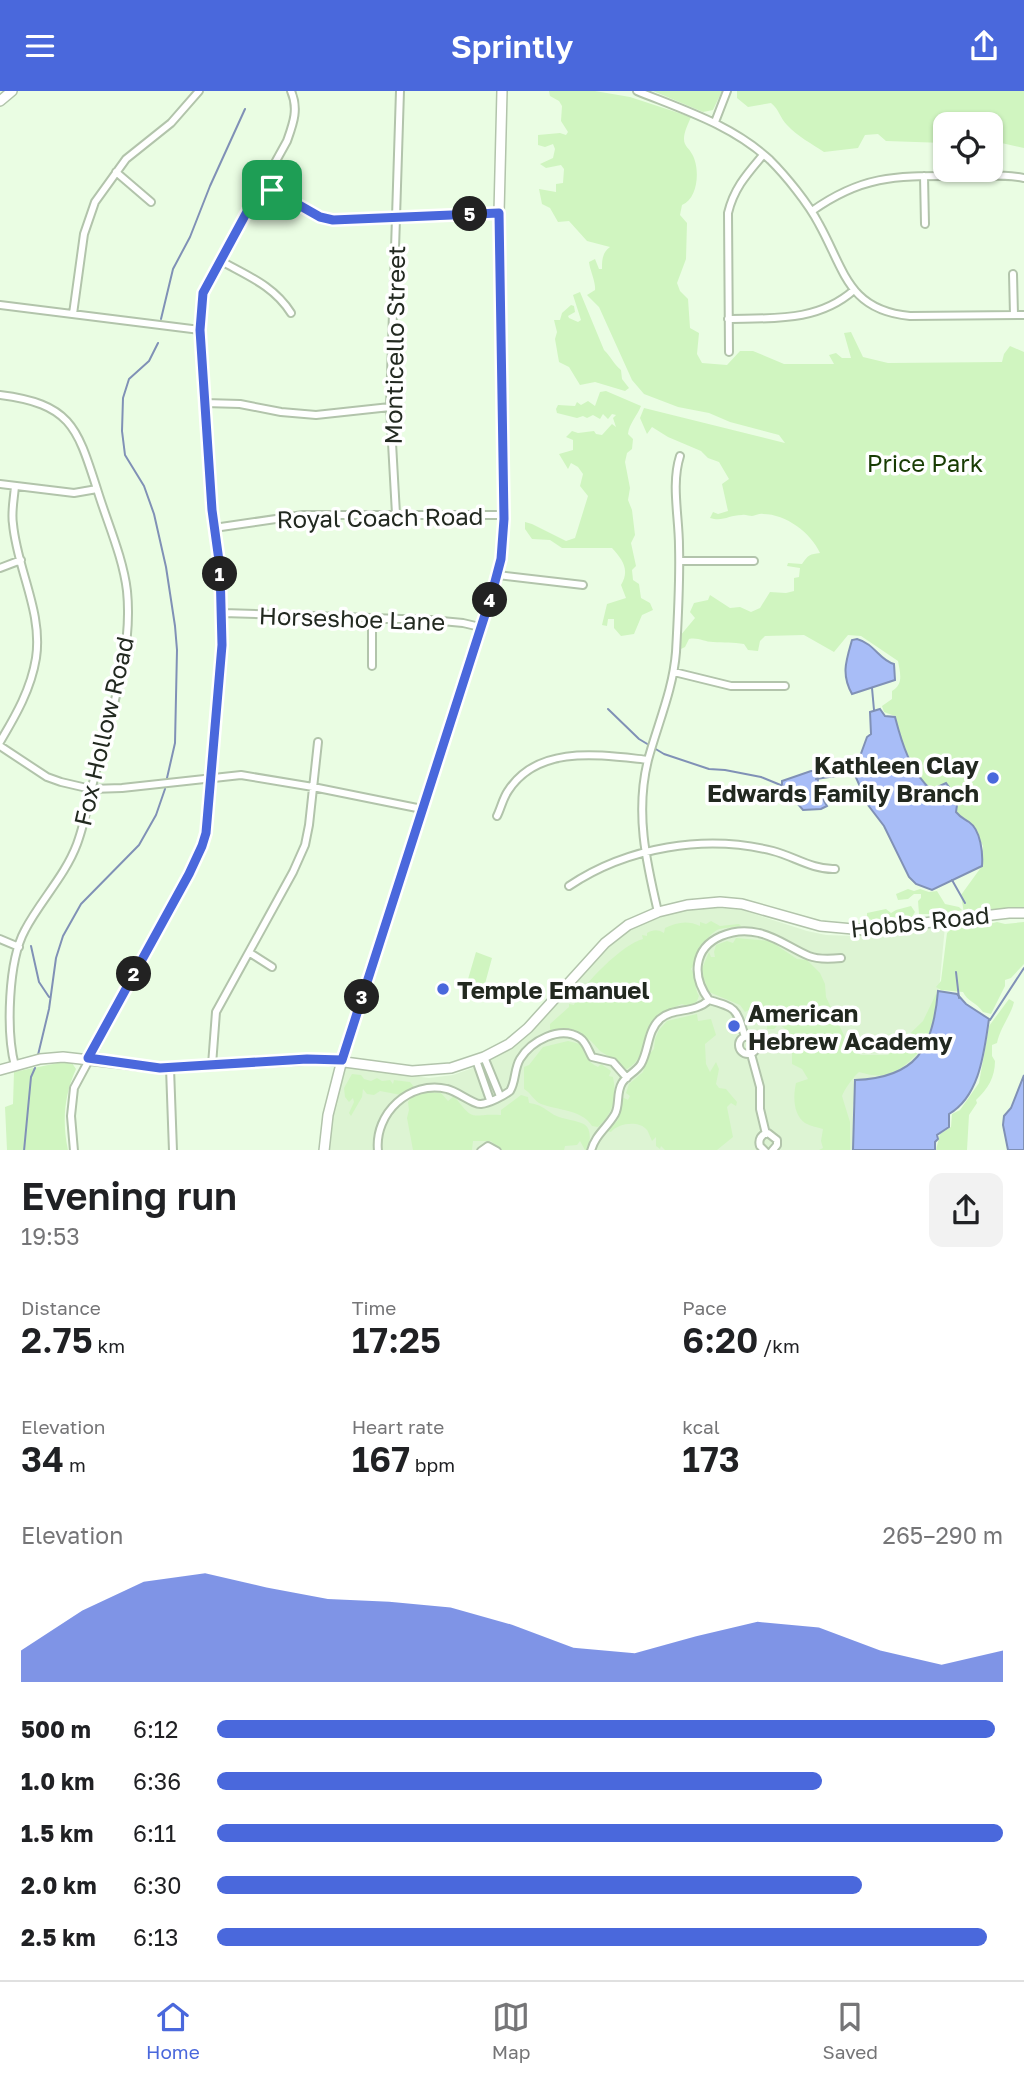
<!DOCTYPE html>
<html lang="en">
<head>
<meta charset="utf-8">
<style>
  :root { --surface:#fff; --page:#f2f2f2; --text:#202124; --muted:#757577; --line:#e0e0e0; --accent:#4a68dc }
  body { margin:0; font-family:"Golos Text",sans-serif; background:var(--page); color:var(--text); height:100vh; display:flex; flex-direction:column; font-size:26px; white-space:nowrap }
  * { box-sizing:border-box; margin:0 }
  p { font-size:23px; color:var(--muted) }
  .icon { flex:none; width:38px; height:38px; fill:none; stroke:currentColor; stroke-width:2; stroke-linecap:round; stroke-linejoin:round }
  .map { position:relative; height:1059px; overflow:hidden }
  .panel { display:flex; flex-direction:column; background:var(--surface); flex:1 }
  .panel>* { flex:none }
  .tools { position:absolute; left:933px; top:21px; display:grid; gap:14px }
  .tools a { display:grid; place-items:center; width:70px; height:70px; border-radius:14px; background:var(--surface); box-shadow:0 2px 5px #0004; font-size:35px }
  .pin { position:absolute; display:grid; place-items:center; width:60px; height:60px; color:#fff; margin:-30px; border-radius:14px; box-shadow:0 4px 10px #0006 }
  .km { position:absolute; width:35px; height:35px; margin:-18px; border-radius:50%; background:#222; color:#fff; font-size:19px; line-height:35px; text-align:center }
  .round { display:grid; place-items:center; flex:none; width:74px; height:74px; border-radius:14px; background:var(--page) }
  .head { display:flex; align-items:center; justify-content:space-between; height:119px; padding:0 21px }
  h1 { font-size:38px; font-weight:600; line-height:52px }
  .figures { display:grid; grid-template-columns:repeat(3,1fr); gap:10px; height:119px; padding:7px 21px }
  .figures div { display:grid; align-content:center }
  .figures b { font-size:35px; font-weight:600 }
  .figures small { font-size:19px; font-weight:400 }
  .figures p { font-size:19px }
  .chart { height:196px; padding:14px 21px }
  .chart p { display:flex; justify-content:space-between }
  .chart svg { width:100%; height:126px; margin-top:7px; fill:var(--accent); opacity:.7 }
  ul { padding:0 21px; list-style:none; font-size:23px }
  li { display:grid; grid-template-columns:112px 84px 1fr; align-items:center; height:52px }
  li i { height:18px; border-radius:9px; background:var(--accent) }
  header { display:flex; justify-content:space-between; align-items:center; height:91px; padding:0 21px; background:var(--accent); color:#fff; font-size:32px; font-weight:600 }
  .tab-bar { display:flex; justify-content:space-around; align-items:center; height:98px; border-top:2px solid var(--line); background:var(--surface); font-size:19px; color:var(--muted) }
  .tab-bar a { display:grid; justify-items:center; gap:4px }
  .tab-bar .on { color:var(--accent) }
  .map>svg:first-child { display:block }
  .built { fill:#ddf4d3 }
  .green { fill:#d0f5c0 }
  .water { fill:#a8bdf7; stroke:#8091b6; stroke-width:2 }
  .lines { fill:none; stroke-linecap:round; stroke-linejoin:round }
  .stream { stroke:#8091b6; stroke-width:2 }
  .street-casing { stroke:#b2c4ab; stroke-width:10 }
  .secondary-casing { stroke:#b2c4ab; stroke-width:12 }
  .street { stroke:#fff; stroke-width:6 }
  .secondary { stroke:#fff; stroke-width:9 }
  .route-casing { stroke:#fff; stroke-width:14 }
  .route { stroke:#4a68dc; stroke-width:9 }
  .poi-dot { fill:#4a68dc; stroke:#fff; stroke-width:2.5 }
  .labels { text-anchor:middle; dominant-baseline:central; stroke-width:7; stroke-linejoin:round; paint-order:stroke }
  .street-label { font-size:24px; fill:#222920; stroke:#fff }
  .park-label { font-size:24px; fill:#183c03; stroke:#fff }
  .poi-label { font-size:24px; font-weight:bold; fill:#222920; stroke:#fff; text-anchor:start }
</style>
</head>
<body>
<header><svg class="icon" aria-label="menu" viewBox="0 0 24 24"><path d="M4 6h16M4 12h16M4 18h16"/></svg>Sprintly<svg class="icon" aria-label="share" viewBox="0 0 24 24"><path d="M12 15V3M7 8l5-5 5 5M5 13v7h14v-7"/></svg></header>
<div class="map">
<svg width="1024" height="1060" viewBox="0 0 1024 1060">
  <rect width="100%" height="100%" fill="#eafde3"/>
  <!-- built -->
  <path class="built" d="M704,816L742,819L807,840L826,844L855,845L945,835L936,931L923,958L907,976L895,983L874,988L853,1014V1059L324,1060L342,969L354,977L429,987L453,984L481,974L511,956L531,940L605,859L631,838L674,821Z"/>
  <!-- green -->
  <path class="green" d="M549,0H595L630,6L691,26C688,33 684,41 684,48C684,55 689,57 692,63C700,76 699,107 682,114L680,124L687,132L686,168L677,192L680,200L688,208L690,237L699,242L697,263L702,272L727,274L740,260H753L784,273H834L829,264L836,262L842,267H851L844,242L851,241L863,266L888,272L1002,271L1004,263L1010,255L1024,261V818L964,822L961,804L982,775L983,755L974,737L971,732L962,728L956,720L946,692L931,699C910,678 902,653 895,625L884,621L882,615L892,608V600C904,593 900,582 898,570L861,545L848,544L834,561L804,544L765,545L760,550L758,560L748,559L744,553C733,551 724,552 713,551C704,551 698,546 689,548L685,556L681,558L680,545L695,527L690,521L694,512L708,509L710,504L730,517L740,516L751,521L760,517L770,501L786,502L794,500V487L799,486L800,477L787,475L788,472L802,473C808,464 810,463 820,462C811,442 786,423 763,423C760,422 755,425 752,425C749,425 745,423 742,424C729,424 723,431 710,427L713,421L718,423L728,420L722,393L729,388L719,371L708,367L701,360L668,346L652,336L647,343L640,327L644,317L785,352L779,344L730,331L709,322L678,316L644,303L632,289L599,216L587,204L595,199C596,191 590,180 589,171L595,168L599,178H602C602,169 602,162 610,156L587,150L569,130L558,131L550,117L542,113L539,98L556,101V93L563,92L564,78L561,74L546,77L540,73L553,67L555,58L553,53L545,56L538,54V44L560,42L566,44L568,41L561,30L562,15L559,10L550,5Z
    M653,0H722L713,19L703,21Z
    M737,0H1024V57L997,51L996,45L991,44L990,33H945V52L886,50L878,43L865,44L858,57L824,61C812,53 797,45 787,34C780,27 779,18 771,12L748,16L737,7Z
    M580,201L604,259C611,266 613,272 621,279L622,288L629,297L625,300L595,291L580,294L569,276L559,271L555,248L557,241L554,229H560L562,222L571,214L574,215L575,221L568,225L569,227L578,231L581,229L573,204Z
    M606,300L641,315C637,325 629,333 628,343L633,348L632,358L627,362L625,371L630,397L628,409L632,419L635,444L631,452L636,475L632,479L633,489L639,493L641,507L650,512L653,519L642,524L634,543L621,545L614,537V528H608L607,535L602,534L607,513L626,507L621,494C630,479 623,469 612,457H562L550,449L532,448L525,438V431L532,433L566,450L575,447L588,405L580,395L583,383L578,376L571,372L568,378L559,363L573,359V349L566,346L572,340L578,342L594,340L596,343L602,344L612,333L616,336L613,327L616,324L612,323L608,328L603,323L600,328L593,324L587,327L583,325L577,327L557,322L556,318L558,314L575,315L577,311L581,314L588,310L595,315L600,301Z
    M908,798L914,800L920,798L929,801L937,800L945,813L959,816L962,819L946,823H919L918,810L921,807V803H914L908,808L898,809L896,803Z
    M911,815L915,821L912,826H898L887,830L881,827L880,831H874L867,826V822L886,818L891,822L896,819Z
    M711,830L720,835L739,833L741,835C734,837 723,836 717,839C702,848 701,865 691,878C698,886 693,896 699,905L696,912L688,915L682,913L663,921L645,944C646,957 639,971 627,978L622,977L613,968L600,960L591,950L575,940L569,937L550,940V933L569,916V913L574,914C580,895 624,852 643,848L642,844L647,845V842C653,839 657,838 664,842L665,837C677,831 688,829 700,835V831L706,833Z
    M997,831L1005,833L1024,831V873L1011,887L1005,889V895L991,923L983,921C977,912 967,910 963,901L941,899L936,896L941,890L947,842L955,835H963L967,838C977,833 987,834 997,831Z
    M736,847L770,850L797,868L807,869L820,882L825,893L826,906L850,957L861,964H888L923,930L936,903L943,909L929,942L924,948L923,957C900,979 892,991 859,981C854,985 844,999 842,1005L850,1031V1059H819L823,1057L821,1050L823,1038C817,1036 810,1035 805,1032C793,1024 793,1005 796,992L808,988L802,978L792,973V957L799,956C790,948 789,939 779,933L774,938H767V927L763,917L751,918L745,921L740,914L709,901L701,880L709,861L711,866H715L714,861L716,854L727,850L733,852Z
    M476,861L492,867L483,900L466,895Z
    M1009,908L1014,911C1011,924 1000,937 997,952L992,954V965L995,970C995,986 988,998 976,1009L977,1012L969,1024L967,1059H936L940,1043L951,1036L952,1023L960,1019L979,992L989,935Z
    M697,923L698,930L711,928L716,944L705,953L706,973L710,981L716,971L719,978L716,993L719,997L726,998L737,1011L736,1015L731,1012L727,1016L733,1046L717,1059H665L661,1055L660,1058L656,1055V1046L652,1050C652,1050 648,1040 647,1039C639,1029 618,1032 611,1041L607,1040L618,1029L622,1006L628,1009L630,1005L626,1002L629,993L643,981L648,964L654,958L655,948L659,939L667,930Z
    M568,950L580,953C585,963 587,971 598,976L601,973L611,980L609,985L613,986C617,1005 614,1022 598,1036L592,1035C583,1019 557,1019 541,1013C534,1010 531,1002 524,998V976L529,974L543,956Z
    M58,972H72L76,978C64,1005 62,1031 68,1059H7L5,1016L13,1013L14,981Z
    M352,983L361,984L364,988L371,990L377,987L382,990L390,989L393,993L394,989L410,991L414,996L410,997L408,1002L401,1004L380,1000L374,1004L367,1003L363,998L362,1006L351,1025L349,1022L354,1011L353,1007L349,1011L345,1006L344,997Z
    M431,1001L441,1002L448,1010L454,1005C476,1033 469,1022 501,1024V1019L521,1004L528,1006L529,1012C545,1014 549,1023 559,1026C581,1033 595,1028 588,1059H585L580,1050L577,1054L565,1055L564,1059H500L491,1050H473L472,1059H413L407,1027L409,1019L408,1011L412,1005Z"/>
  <!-- water -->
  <path class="water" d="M857,548C875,553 879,569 894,573L895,589L852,603C841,583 846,570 852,549Z
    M880,618L885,625L895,626C902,653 910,679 931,699L946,692L949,696L950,709L957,714L956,721C961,727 963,727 969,731C981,739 983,763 982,775L932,799L916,793L909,786L884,735L868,714L854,682L867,646L871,643L870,621Z
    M811,680H817L819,701L827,715L821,718L803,719L782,695V690Z
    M938,900L957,903L966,913L989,928C984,961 980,1005 949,1023V1036L937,1044L938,1048L935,1051V1059H853L855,989C916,987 933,958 938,900Z
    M1024,984V1059H1008L1003,1034L1004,1025L1011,1017Z"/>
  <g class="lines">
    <!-- stream -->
    <path class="stream" d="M161,228L173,178L190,146L210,95L245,18
      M158,252L149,270L129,288L123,307L122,340L125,364L144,395L154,423L166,476L175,535L177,559L175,652L167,687
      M872,597L874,619
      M608,618L639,648L664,663L709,678L725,679L761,686L783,695
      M816,688L856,682
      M952,789L965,812
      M31,855L39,891L49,906
      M956,881L959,907
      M990,929L1024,877
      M38,964L49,918L56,867L63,845L81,813L139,754L156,724L165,698
      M24,1060L31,986L35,977"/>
    <!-- street casing -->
    <g class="street-casing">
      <path id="street" d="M637,0C684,19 732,34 770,69C786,85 808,112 819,133C845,180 848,219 910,225L1024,224
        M715,31L727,0
        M116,81L151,111
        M924,85L925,133
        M262,93L320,126L333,129L499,122
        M812,120C864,83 898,85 960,85C981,85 1003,83 1024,87
        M221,170C248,185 274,195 291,222
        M1013,183L1014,224
        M0,214L200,239
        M73,223L84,143L95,111L126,68L171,32L199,0
        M728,228C773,227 818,231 854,199
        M729,261L728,122C734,97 747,83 763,64
        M0,304C71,313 77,336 97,398C107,431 123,466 127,500C133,560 112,618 97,676C90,701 86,729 77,753C65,785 40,810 25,839C8,870 6,941 15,975
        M205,312L240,313L281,321L316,324L390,316
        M0,393L74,402L97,398
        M396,423L390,316L400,0
        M214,437L303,424H504
        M680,470H754
        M0,477L21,469
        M498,484L583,494
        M223,522L431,529L463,532L480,536
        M372,575V528
        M674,581L731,595H785
        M0,651C16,624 31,598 36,567C43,521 17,478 13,433C11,421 14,408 15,395
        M0,655L47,686L61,691L91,698L122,697L241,684L313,696L422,718
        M497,725C501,717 503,707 508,700C538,653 601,664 648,669
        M569,795C627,756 705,743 773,760C793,765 813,779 835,778
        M658,821C646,770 635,721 648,669C658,632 673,599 676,561C678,526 680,490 679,455C679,426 671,393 680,365
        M0,848L19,856
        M250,862L272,876
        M709,909C701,898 696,886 698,873C702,846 735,836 759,842C777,846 792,858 809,865C819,869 831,868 841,867
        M709,909C737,917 736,917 745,946
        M739 954a9 9 0 1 1 18 0a9 9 0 1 1-18 0Z
        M751,963L760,996V1018L766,1043
        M484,966L500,1005
        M476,969L490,1009
        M212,974L216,921L293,781L305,754L309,734L318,651
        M170,977L173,1060
        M74,1060L71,1025L74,997L189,783L202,755L206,742L222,554L220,477L212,419L200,239L203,202L287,50C293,33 299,18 291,0
        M378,1060C374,1022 410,989 447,998C457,1000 474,1014 481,1013C490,1012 503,1005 510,1000C516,990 514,978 520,968C531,950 560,934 580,947C586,951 588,959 592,966L613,971L627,987
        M481,1060L488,1055L497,1060
        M591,1060C595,1044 607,1037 615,1023C620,1014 616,1002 622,992C627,984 636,981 641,973C649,959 647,940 660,928C674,916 694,923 709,909
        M765,1060L760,1055C758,1049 761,1043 768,1042L777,1049V1054L772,1060"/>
    </g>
    <!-- secondary casing -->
    <g class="secondary-casing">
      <path id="secondary" d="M0,10L12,0
        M0,979L40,968L63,966L160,977L322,968L412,980L451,977L484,966L509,953L528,937L605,852L628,834L658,821L687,814L720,811L742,813L820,835L864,839L1009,822H1024
        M324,1060L328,1024L342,969L492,502L501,468L504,428L499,122L502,0"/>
    </g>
    <!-- street -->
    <use href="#street" class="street"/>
    <!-- secondary -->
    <use href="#secondary" class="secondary"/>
  </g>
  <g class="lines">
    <!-- route casing -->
    <g class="route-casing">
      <path id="route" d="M262,93L320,126L333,129L499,122L504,428L501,468L492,502L342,969L307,968L160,977L88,967L189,783L202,755L206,742L222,554L220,477L212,419L200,239L203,202Z"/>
    </g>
    <!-- route -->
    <use href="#route" class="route"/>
  </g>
  <!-- markers -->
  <g class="poi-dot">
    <circle cx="993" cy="687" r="7"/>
    <circle cx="443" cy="898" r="7"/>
    <circle cx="734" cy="935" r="7"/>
  </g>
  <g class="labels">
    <!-- street labels -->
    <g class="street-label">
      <text transform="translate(394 254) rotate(-89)">Monticello Street</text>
      <text transform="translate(380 426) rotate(-1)">Royal Coach Road</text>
      <text transform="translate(352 527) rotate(2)">Horseshoe Lane</text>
      <text transform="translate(103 640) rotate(-77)">Fox Hollow Road</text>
      <text transform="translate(920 830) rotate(-6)">Hobbs Road</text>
    </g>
    <!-- park labels -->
    <g class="park-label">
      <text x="925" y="371">Price Park</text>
    </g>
    <!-- poi labels -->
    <g class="poi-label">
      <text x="979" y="673" text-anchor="end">Kathleen Clay<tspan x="979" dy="28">Edwards Family Branch</tspan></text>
      <text x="457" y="898">Temple Emanuel</text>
      <text x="748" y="921">American<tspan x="748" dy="28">Hebrew Academy</tspan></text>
    </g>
  </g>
</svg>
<div class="tools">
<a><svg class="icon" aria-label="locate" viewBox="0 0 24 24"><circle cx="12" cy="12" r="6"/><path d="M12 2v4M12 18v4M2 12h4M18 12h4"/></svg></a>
</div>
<div class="pin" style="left:272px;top:99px;background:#1e9e55"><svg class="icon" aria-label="arrive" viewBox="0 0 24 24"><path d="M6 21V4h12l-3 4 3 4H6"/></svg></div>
<b class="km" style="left:220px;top:483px">1</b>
<b class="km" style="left:134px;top:883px">2</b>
<b class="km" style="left:362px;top:906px">3</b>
<b class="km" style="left:490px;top:509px">4</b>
<b class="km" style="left:470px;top:123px">5</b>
</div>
<section class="panel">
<div class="head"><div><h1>Evening run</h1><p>19:53</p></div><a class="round"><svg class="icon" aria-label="share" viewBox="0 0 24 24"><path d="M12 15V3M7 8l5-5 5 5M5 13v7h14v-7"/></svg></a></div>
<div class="figures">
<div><p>Distance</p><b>2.75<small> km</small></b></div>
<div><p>Time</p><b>17:25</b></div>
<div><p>Pace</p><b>6:20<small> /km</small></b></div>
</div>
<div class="figures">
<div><p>Elevation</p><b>34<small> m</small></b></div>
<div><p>Heart rate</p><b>167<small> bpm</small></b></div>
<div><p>kcal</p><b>173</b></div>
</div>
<div class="chart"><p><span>Elevation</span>265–290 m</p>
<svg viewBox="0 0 160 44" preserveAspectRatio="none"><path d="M0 44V33L10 19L20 9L30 6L40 11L50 15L60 16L70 18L80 24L90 32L100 34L110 28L120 23L130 25L140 33L150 38L160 33V44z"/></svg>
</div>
<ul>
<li><b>500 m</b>6:12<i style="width:99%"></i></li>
<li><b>1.0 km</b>6:36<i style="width:77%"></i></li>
<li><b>1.5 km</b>6:11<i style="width:100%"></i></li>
<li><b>2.0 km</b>6:30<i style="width:82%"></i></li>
<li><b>2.5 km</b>6:13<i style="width:98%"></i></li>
</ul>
</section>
<nav class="tab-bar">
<a class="on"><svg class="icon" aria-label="home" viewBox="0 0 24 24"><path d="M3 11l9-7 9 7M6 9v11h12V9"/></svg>Home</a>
<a><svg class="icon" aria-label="map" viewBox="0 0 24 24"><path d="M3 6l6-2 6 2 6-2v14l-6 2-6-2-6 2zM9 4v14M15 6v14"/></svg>Map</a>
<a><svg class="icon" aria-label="saved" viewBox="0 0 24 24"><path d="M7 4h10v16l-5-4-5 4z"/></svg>Saved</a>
</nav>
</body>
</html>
